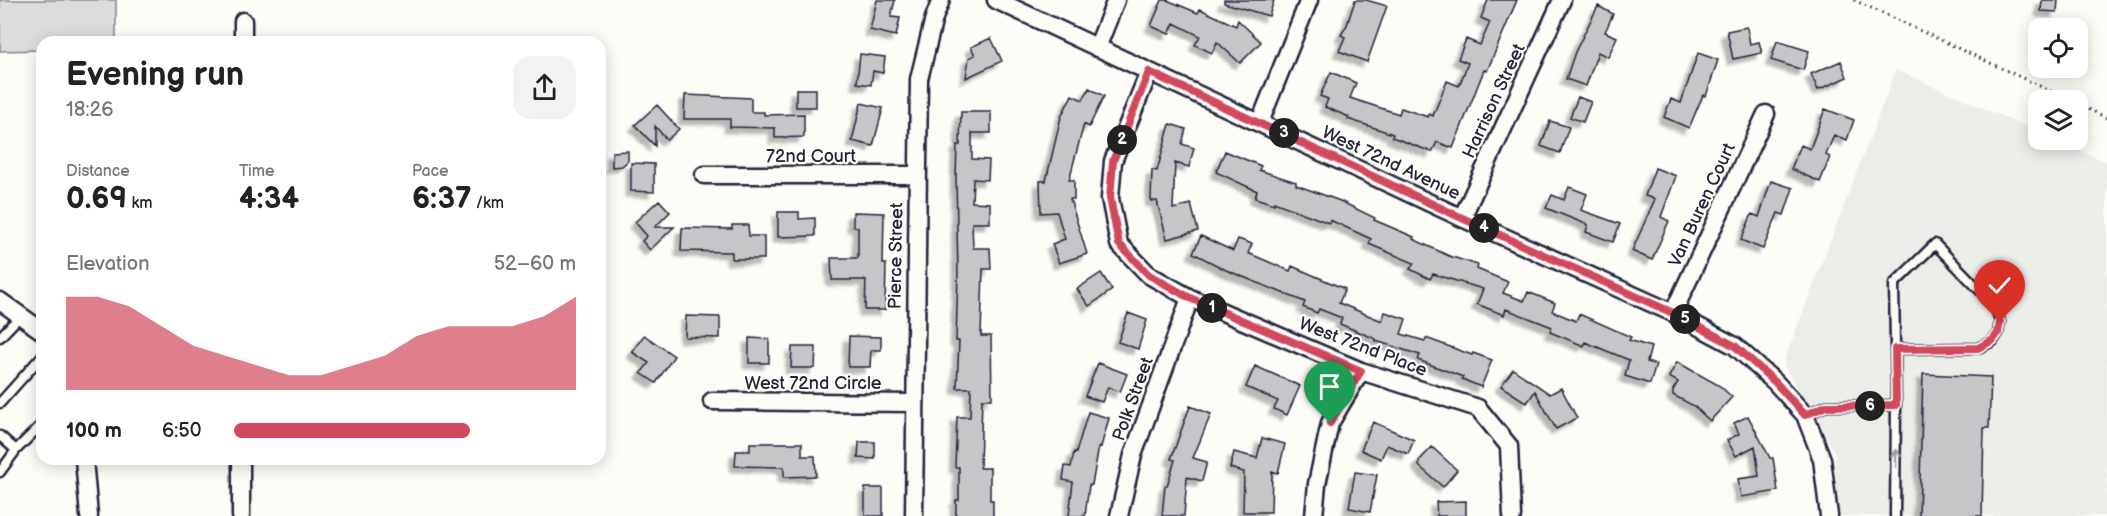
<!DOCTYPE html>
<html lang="en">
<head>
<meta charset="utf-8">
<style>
  :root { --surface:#fff; --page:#f2f2f2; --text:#222; --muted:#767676; --accent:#d1495b }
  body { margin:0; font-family:"Balsamiq Sans",sans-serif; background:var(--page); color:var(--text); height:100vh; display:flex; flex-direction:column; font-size:22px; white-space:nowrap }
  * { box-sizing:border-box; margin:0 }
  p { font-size:20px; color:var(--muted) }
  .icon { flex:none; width:33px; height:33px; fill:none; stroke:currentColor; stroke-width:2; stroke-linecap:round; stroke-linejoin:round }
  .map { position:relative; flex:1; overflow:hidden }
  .panel { position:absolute; left:36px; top:36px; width:570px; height:429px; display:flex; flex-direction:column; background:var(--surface); border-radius:18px; box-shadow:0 3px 15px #0003 }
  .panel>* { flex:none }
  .tools { position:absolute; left:2028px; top:18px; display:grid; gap:12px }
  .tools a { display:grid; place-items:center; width:60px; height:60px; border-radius:12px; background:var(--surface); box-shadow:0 3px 15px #0003; font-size:30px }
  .pin { position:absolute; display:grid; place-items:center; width:51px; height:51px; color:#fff; margin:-62px -26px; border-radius:50% 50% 50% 0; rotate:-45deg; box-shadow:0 0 6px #0007 }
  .pin .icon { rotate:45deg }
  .km { position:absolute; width:30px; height:30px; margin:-15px; border-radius:50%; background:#222; color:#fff; font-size:16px; line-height:30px; text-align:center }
  .round { display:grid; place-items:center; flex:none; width:63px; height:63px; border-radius:18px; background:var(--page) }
  .head { display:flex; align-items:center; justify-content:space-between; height:102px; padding:0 30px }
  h1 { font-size:33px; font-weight:700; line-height:45px }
  .metrics { display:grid; grid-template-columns:repeat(3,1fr); gap:9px; height:102px; padding:6px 30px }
  .metrics div { display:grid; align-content:center }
  .metrics b { font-size:30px; font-weight:700 }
  .metrics small { font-size:16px; font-weight:400 }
  .metrics p { font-size:16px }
  .chart { height:168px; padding:12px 30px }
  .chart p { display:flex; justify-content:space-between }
  .chart svg { width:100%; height:108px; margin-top:6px; fill:var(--accent); opacity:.7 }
  ul { padding:0 30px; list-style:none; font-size:20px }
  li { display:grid; grid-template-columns:96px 72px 1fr; align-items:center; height:45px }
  li i { height:15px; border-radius:8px; background:var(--accent) }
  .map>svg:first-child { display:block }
  .built { fill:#ecece9 }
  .green { fill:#dddcdb; stroke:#807f8b; stroke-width:1.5 }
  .building { fill:#c6c6c8; stroke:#22223b; stroke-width:1.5; filter:url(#shadow) }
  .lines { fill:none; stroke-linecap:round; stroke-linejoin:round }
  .service-casing { stroke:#22223b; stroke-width:13 }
  .minor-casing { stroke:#22223b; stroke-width:21 }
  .path { stroke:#22223b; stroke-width:3; stroke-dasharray:1.5 4.5; stroke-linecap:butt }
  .service { stroke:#fdfcf7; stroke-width:8 }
  .minor { stroke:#fdfcf7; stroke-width:16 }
  .oneway { stroke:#9a9aa2 }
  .route-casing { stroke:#fff; stroke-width:12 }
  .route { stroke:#d1495b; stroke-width:8 }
  .labels { text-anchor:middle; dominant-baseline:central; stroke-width:4.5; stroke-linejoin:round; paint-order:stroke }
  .street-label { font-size:18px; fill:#22223b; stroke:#fdfcf7 }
</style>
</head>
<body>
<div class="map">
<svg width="2107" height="516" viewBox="0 0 2107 516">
  <defs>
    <filter id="shadow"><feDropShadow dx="-5.5" dy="5.5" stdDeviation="1.5" flood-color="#0004"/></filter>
  </defs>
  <rect width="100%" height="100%" fill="#fdfcf7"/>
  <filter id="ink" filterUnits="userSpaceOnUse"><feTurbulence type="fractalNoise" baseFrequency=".0167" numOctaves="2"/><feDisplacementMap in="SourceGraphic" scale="12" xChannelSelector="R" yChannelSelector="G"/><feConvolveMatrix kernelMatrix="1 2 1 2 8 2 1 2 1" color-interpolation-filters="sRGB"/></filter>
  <g filter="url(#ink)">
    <!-- built -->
    <path class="built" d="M1896,70L2038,132V140H2055L2107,162V516H1833L1835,453L1783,364Z"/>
    <!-- green -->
    <path class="green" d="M0,0H116V42H42V50L0,51Z"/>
    <!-- building -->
    <path class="building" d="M877,0H895L891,17L900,18L896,36L870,30Z
      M1162,0H1167L1198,13L1200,9L1236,26L1238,20L1261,42L1240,63L1217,42L1212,53L1195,45L1200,36L1174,23L1169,34L1151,26Z
      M1224,0H1274L1269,16L1224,3Z
      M1355,0H1366L1387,6L1367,62L1339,51L1345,37L1341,35L1347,25Z
      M1488,0H1517L1487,71L1484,70L1453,148L1437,142L1432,152L1392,137L1393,134L1348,119L1349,117L1325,107L1328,99L1320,96L1331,72L1356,83L1350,98L1399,114L1401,108L1428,117L1429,114L1433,116L1447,81L1459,86L1468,63L1458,59L1466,39L1480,45L1490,22L1481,18Z
      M2042,0H2058L2057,12L2041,11Z
      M1598,6L1613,14L1605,32L1617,37L1608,57L1598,52L1586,86L1566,79L1575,52Z
      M1747,27L1750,44L1759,42L1762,53L1733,59L1727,31Z
      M991,38L1002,61L966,78L969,58L975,55L971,47Z
      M1777,41L1809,51L1803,70L1771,60Z
      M1698,53L1718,60L1706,96L1703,95L1689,128L1664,117L1671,99L1681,103Z
      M860,54L885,57L883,73L873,71L871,85L857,83Z
      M1841,61L1847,77L1818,90L1811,74Z
      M1089,88L1104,96L1089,127L1084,124L1069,180H1074V199H1070L1087,254L1059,263L1052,244L1065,239L1057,212L1041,213L1040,181H1046L1061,117L1072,95L1083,100Z
      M796,89H816V107H796Z
      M685,95L751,98V112H764V115L804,114V137L775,138V128L730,127V119H684Z
      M1578,97L1591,102L1583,122L1570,117Z
      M861,103L883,108L873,146L852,141Z
      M657,105L679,129L667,140L655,126V146L635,125Z
      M1825,109L1854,120L1847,140L1834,135L1826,155L1830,157L1820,182L1791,169L1801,145L1810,149Z
      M961,112H991V133H972V159L989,160L988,180L973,179L972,202L990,203V223H972L973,248H990L991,269H983L981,336H991L992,399H982L980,468H990V500H993V516H956V500H959V467H955L957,417H970L971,388H957L959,341H956L958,273L956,179L957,145H960Z
      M1550,121L1569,127L1560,153L1541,146Z
      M1170,124L1186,129L1182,144L1194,148L1189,167L1175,163L1173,209L1191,204L1198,231L1167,239L1157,201H1151L1152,170L1157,171Z
      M628,151V161L622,166L612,167V152Z
      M1225,151L1261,166L1259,170L1296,182V185L1340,201L1375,218L1374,220L1414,237L1413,239L1449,256L1478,265L1477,269L1508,282L1503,293L1524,301L1528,292L1555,303L1552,311L1576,321L1579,314L1631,337L1629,340L1651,347L1647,362L1656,365L1650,384L1625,376L1629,360L1585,342L1584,346L1550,332L1552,327L1506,309L1504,315L1477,304L1483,289L1433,274L1430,279L1410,269L1414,263L1369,244L1371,239L1330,220L1329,223L1274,202V204L1255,198L1257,191L1216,172Z
      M631,163L654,164V192L631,191Z
      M1655,168L1676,176L1661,217L1669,221L1652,260L1632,251L1655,199L1645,196Z
      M1771,181L1793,188L1784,215L1778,213L1763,249L1741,240L1752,214L1759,217Z
      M1569,187L1587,194L1581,210L1620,224L1613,242L1586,232L1588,225L1546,208L1552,195L1564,200Z
      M659,200L670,212L655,227H674L650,250L642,241L647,236L635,222Z
      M778,212H799V219L815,218V236L778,237Z
      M853,212L884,213L883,264H886L885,310H865L866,280H832L831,258H858V227L853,226Z
      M732,225H748L749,236H764V259H732V252L681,251L682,228L732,229Z
      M1201,236L1233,251L1238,239L1252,244L1248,253L1290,271L1292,266L1345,289L1339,303L1382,321L1385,312L1406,319L1401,334L1425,341L1426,338L1472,355L1473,353L1492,360L1481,387L1462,379L1463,377L1418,360L1420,355L1376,341V339L1340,324L1342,318L1319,309L1317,313L1303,307L1305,302L1226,270L1193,253Z
      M1101,273L1112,290L1089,306L1077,289Z
      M1128,313L1147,320L1138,349L1118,342Z
      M686,316L720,317V338L685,337Z
      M644,335L674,356L656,383L641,373L649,363L632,352Z
      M849,336L881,337V350H871L870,367H848Z
      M749,338L769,339V363H749Z
      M792,347H816L815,368H791Z
      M1677,362L1720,386L1732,397L1710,421L1694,406L1673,395V390L1678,382L1669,377Z
      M1098,363L1127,374L1120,392L1108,387L1102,402L1085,396Z
      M1255,366L1300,386L1287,415L1274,409L1278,401L1246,387Z
      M1513,369L1550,394L1561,388L1577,418L1556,429L1535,391L1527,403L1501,386Z
      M1923,374L1991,377L1989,428H1984L1982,516H1919Z
      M1190,406L1211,414L1193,458L1207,462L1202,481L1187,477L1184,516H1162L1165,486H1167L1175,460L1171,459Z
      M1088,412L1109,418L1101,447L1099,446L1092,485H1089L1085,516H1069L1073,482L1063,480L1065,466L1071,467L1074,452L1076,453Z
      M1748,416L1770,458H1773L1778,491L1741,497L1738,479L1759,476L1755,446L1736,456L1727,440L1739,434L1734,423Z
      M1373,422L1414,440L1408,454L1387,445L1381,459L1361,450Z
      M1262,438L1285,444L1278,473L1272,472L1271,512H1243L1244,472L1230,468L1234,452L1257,458Z
      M859,442H875V459L858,458Z
      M750,443H802V456H815L816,476L784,477V467L735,466L736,451H750Z
      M1432,447L1457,470L1443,487L1419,466V461Z
      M1355,472L1377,475L1370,512L1349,508Z
      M865,488H883V516H865Z
      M1466,501V516H1437L1436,502Z"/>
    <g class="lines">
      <!-- service casing -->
      <g class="service-casing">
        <path id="service" d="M0,337L21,315
          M1895,349L1978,348L1993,341L1998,333L2000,322L1996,307L1935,244L1894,284L1896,405
          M0,403L42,356
          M1805,415L1826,406L1896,405L1895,516
          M0,436L16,450
          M0,472L16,450L42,424"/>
      </g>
      <!-- minor casing -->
      <g class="minor-casing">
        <path id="minor" d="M996,0L1462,218L1673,313L1735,346L1775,382L1805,415L1822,459L1829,516
          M243,42V21
          M1097,48L1116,0
          M1149,72L1113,161L1110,198L1119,244L1149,275L1190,298L1361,371L1478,408L1509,446L1512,516
          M1260,122L1309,0
          M704,175H917
          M1462,218L1562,0
          M0,301L42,331
          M1673,313L1766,114
          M712,401L914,403
          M84,459L89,516
          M241,516V459
          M914,516L919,79L934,18L941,0
          M1119,516L1133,455L1190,298
          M1314,516L1317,484L1330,423L1361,371"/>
      </g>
      <!-- path -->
      <path class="path" d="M1854,0L2070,100
        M2078,104L2107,118"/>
      <!-- service -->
      <use href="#service" class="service"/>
      <!-- minor -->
      <use href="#minor" class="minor"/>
    </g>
    <!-- one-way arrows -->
    <defs><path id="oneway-shaft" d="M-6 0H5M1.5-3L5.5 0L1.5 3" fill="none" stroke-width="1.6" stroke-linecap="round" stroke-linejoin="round" transform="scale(1.5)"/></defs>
    <use class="oneway" href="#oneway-shaft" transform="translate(1896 458) rotate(-90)"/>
  </g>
  <g class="lines" filter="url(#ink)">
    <!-- route casing -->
    <g class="route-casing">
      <path id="route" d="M1330,423L1361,371L1190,298L1149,275L1119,244L1110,198L1113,161L1149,72L1462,218L1673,313L1735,346L1775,382L1805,415L1826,406L1896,405L1895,349L1978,348L1993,340L1998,333L2000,322"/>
    </g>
    <!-- route -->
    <use href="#route" class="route"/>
  </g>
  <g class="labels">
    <!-- street labels -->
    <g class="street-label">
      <text transform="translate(1494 101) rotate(-65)">Harrison Street</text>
      <text x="811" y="156">72nd Court</text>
      <text transform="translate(1391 163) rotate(25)">West 72nd Avenue</text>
      <text transform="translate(1702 205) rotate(-65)">Van Buren Court</text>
      <text transform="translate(896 256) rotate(-89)">Pierce Street</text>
      <text transform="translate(1363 347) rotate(21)">West 72nd Place</text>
      <text x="813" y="383">West 72nd Circle</text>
      <text transform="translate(1133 399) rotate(-70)">Polk Street</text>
    </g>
  </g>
</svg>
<div class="tools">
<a><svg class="icon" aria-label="locate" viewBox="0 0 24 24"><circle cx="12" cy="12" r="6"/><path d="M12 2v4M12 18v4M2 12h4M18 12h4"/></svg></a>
<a><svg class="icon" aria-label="layers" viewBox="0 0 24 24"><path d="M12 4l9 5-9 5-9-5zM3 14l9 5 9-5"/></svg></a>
</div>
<div class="pin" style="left:1330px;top:423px;background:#1e9e55"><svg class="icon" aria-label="arrive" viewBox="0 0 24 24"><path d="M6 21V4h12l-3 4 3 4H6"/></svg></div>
<div class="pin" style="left:2000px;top:322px;background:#d93025"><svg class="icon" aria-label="check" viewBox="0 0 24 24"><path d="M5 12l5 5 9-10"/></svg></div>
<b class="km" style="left:1212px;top:308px">1</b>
<b class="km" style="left:1122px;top:140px">2</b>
<b class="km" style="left:1284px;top:133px">3</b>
<b class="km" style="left:1484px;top:228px">4</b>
<b class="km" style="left:1685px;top:319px">5</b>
<b class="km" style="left:1870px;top:406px">6</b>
<section class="panel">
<div class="head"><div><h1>Evening run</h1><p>18:26</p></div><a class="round"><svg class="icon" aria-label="share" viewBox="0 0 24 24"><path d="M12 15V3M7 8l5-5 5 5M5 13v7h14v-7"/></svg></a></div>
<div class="metrics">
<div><p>Distance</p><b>0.69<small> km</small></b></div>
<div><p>Time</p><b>4:34</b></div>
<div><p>Pace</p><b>6:37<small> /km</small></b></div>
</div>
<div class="chart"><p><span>Elevation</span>52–60 m</p>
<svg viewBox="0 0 160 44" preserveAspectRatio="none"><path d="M0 44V6L10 6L20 10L30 18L40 26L50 30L60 34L70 38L80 38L90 34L100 30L110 22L120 18L130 18L140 18L150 14L160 6V44z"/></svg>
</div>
<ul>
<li><b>100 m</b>6:50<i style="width:69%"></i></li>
</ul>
</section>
</div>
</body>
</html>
